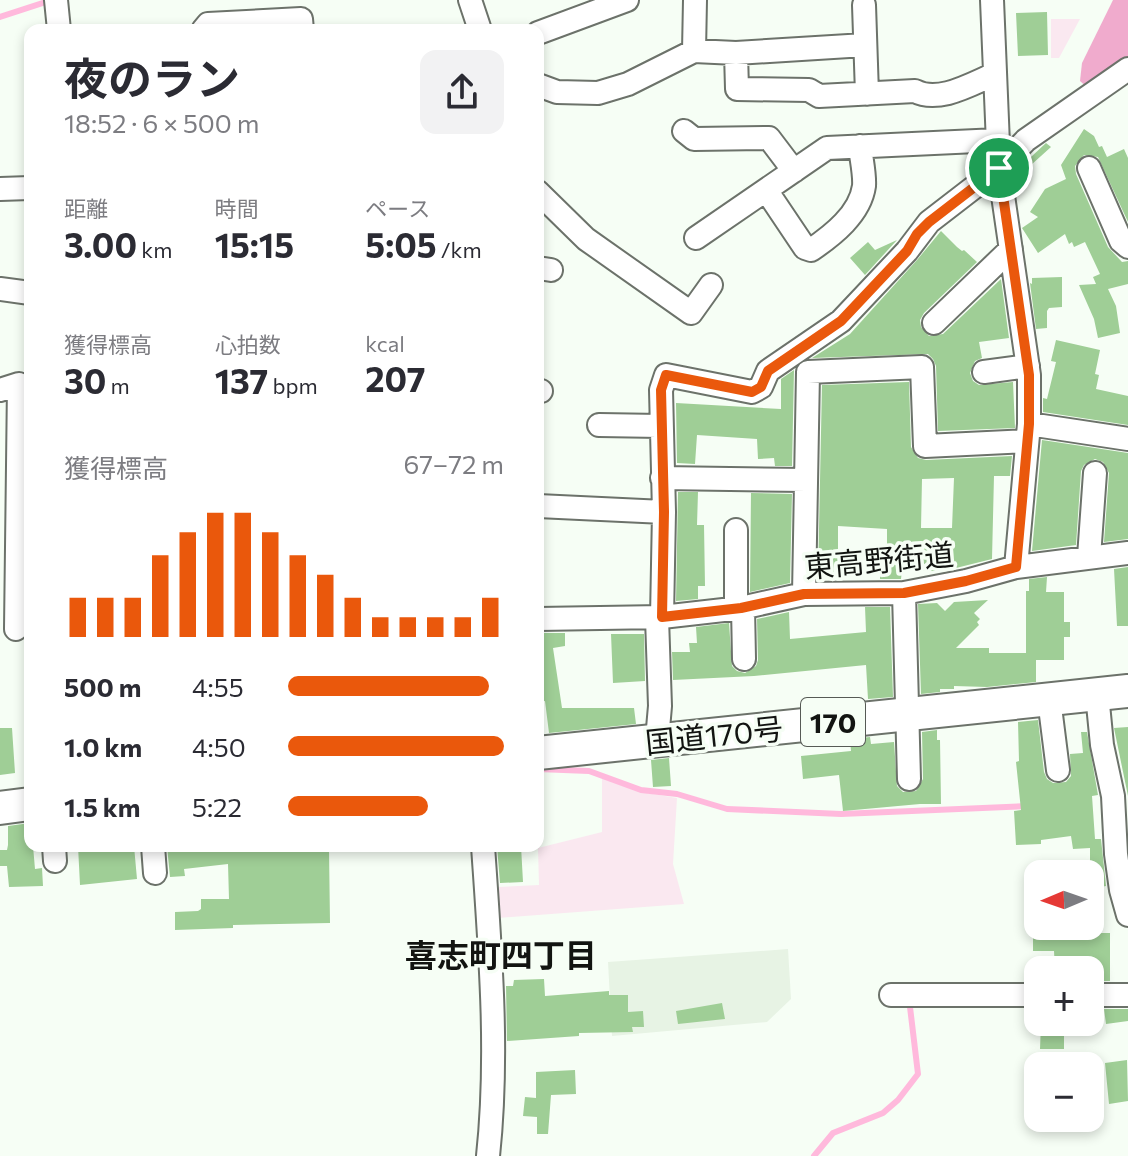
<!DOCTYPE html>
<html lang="ja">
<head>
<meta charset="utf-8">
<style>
  :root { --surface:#fff; --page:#f2f2f3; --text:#2b2b33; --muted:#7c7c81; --accent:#ea580c }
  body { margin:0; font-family:Commissioner,"Noto Sans JP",sans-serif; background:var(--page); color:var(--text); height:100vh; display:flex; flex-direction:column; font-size:30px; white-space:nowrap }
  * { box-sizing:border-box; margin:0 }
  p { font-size:26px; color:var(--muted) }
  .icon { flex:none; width:44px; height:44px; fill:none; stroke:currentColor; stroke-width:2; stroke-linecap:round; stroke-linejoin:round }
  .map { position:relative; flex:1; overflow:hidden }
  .details { position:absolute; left:24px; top:24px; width:520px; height:828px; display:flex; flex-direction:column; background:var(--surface); border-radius:16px; box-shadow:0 4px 12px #0003 }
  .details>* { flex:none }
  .needle { width:52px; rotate:268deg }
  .fabs { position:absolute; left:1024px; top:860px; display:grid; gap:16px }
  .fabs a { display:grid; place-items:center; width:80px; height:80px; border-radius:16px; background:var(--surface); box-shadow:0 4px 12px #0003; font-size:40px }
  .pin { position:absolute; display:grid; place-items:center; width:68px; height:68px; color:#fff; margin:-34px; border:4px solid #fff; border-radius:50%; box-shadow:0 2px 8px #0007 }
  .round { display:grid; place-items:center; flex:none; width:84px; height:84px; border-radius:16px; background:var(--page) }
  .overview { display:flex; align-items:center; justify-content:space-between; height:136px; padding:0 40px }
  h1 { font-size:44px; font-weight:700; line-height:60px }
  .metrics { display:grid; grid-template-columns:repeat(3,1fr); gap:12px; height:136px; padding:8px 40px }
  .metrics div { display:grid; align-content:center }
  .metrics b { font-size:34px; font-weight:700 }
  .metrics small { font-size:22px; font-weight:400 }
  .metrics p { font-size:22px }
  .chart { height:224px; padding:16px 40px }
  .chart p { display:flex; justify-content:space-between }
  .chart svg { width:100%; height:144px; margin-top:8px; stroke:var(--accent); stroke-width:6 }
  ul { padding:0 40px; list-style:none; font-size:26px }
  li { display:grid; grid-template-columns:128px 96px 1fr; align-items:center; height:60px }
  li i { height:20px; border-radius:10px; background:var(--accent) }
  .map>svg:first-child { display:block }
  .built { fill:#e7f3e4 }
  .green { fill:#fae8f0 }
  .forest { fill:#f0abcd }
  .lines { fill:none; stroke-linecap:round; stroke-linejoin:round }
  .stream { stroke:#ffb9dc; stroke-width:6 }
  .building { fill:#9fce96; fill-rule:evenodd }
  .minor-casing { stroke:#6c726a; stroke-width:26 }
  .highway-casing { stroke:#6c726a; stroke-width:36 }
  .minor { stroke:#fff; stroke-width:22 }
  .highway { stroke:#fff; stroke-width:32 }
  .route-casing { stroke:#fff; stroke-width:16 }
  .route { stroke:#ea580c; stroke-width:10 }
  .labels { text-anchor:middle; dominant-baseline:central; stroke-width:7; stroke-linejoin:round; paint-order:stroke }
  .shield { fill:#f6fef5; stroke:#565a55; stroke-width:2 }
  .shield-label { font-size:28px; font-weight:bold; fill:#121411 }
  .street-label { font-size:30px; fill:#121411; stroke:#f6fef5 }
  .neighbourhood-label { font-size:32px; font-weight:bold; fill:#121411; stroke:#f6fef5 }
</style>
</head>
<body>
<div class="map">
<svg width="1128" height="1156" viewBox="0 0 1128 1156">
  <rect width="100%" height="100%" fill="#f6fef5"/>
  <!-- built -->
  <path class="built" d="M788,949L791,999L767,1022L612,1036L608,962Z"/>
  <!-- green -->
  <path class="green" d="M1051,19H1080L1059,58H1051Z
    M602,778L640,792L677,798L673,864L684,904L498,918V887L539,885L538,848L602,832Z"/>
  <!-- forest -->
  <path class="forest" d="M1113,0H1128V69L1089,89L1080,81L1082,63Z"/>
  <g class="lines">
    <!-- stream -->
    <path class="stream" d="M0,17L49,1
      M538,769L589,771L641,790L677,794L727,809L841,814L1029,806
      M814,1156L833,1133L883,1113L898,1100L918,1074L910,1007L913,1000"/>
  </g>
  <!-- building -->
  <path class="building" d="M1047,12L1048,55L1018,56L1016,13Z
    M1084,129L1094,136L1099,147L1102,146L1107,157L1124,149L1128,158V222L1098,157L1084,155L1075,166L1076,174L1108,247L1122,262L1128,261V284L1108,289L1116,306L1120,333L1098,338L1094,319L1079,285L1096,284L1093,277L1100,274L1085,242L1074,247L1072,242L1069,244L1065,234L1038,253L1022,228L1038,217L1030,212L1045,189L1066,179L1061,165Z
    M1046,143L1051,147L1021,174L1017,170Z
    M941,231L957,247L962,251L964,250L977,262L924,313L920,320L921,327L929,336L943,334L1001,279L1009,338L979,342L982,358L975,361L970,373L973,381L979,385L1013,382L1015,428L938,431L936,366L933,359L928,354L812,358L850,334L917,260Z
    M897,240L865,275L850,258L868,242L875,250Z
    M1062,277V307L1049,308L1047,311V328L1036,329L1030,283L1032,284V278Z
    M1056,340L1100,350L1095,374L1099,375L1096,389L1128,396V425L1043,412V398L1047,399L1056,362L1051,361Z
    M794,370L792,466H775L774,458L758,459L757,439L697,435L695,464L677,463L676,403L781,409V379Z
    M909,382L911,447L918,458L926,460L1012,456L1010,476H994L992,559L944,571L902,570L901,579H880V565H887V529L838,526V564H834L833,577H818L822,385ZM954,478L952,528H921L922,479Z
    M1042,440L1128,453V539L1104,542L1109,473L1103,462L1095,459L1084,465L1081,471L1076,545L1032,551Z
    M678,492H698L697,525H704L705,586H698V599L676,601Z
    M751,493L792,494L790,583L750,592Z
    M1128,567V626H1117L1114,569Z
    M1047,577L1046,592H1064V622H1070V637H1064V660H1036V682L987,687L954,686V689H940V692L921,694L918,604L937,603L945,611L954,602L988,600L974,613L980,619L977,622L979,625L956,648H989V653H1026V591H1029V579Z
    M865,607H890L893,697L868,699L866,665L754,676L673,680L672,652H690L689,643H697L696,627L729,623L732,666L737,671L745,673L756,666L758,660L757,619L789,612L790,639L866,632Z
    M538,633H565V646L553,648L562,708H634L636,724L549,733L545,701L538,702Z
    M611,634H644L645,681L613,683Z
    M1038,720L1044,772L1047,779L1053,783L1066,782L1071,776L1070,754L1083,753L1081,732H1087L1098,795L1092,796L1095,839H1101L1106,886L1090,889V848L1073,849L1071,836L1041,840V844L1016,845L1014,811L1021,810L1016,762L1019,761L1018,722Z
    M1128,727V796L1114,728Z
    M0,728H12L15,773L0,775Z
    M937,730V740H940L941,804H920L843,811L839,775L803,779L801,756L851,751L850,739L870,737L871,744L894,742L897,786L903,792L916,791L923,779L922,732Z
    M669,758L671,786L653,787L651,760Z
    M30,823V846H33L35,869L42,868L43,886L9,887L7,866H0V850H7L8,845V826Z
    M78,846H134L137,879L80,885Z
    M167,846H309V849H329L330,923L233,925V928L175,930V912L198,911L201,909V899H229L228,864L184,869L185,876L170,877Z
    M497,846H521L523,882L500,883Z
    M1071,930V933H1110V981H1090V970H1055L1054,951H1033V931Z
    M544,979L545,996L609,991V995H628V1012L643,1011L644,1027H632L633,1032L579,1033V1036L507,1041L506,986H513L514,980Z
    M722,1003L725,1019L678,1024L676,1011Z
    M1104,1009H1128V1021L1106,1024Z
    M1041,1022H1064V1049H1040Z
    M1127,1060L1128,1101L1109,1104L1105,1063Z
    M575,1070L576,1094L551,1095L548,1134H537V1117L523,1116L525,1097L536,1098V1072Z"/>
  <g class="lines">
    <!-- minor casing -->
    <g class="minor-casing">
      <path id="minor" d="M56,0L59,30
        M470,0L480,30
        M992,0L999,168L1029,375V424L1016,567
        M864,5L867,94
        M203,30L208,24L301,19L302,30
        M538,33L627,0
        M694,51L695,0
        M736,53L737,89L809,90L819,96L915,91C939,104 973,83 995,74
        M538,85L557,92L598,93L628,84L694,51L736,53L865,45
        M684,131L694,139L769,138L794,171
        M1089,168L1121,241L1128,247
        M0,189L30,188
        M766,190L805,248L811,250C833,235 860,214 864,186C865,174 861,158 860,146
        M538,192L586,239L691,313L711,285
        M696,238L827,148L998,140
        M538,268L551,270
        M0,289L30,293
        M934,323L1011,249
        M984,372L1028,366
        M0,390L19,384L16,629
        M538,391H541
        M1029,424L1128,439
        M599,425L661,426
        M662,478L806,480
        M538,506L664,512
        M1089,557L1095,473
        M904,593L909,779
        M804,594L808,372L922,367L925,446L1027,441
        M743,607L744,659
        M736,608V530
        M662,617L664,512L661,390L666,375L752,392L761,387L768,371L841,321L907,251L929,222L999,168L1026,140L1128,69
        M538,619L662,617L741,608L804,594L904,593L966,581L1016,567L1128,553
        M1097,694L1102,745L1113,796L1116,854L1121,890L1128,915
        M1049,699L1058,770
        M657,740L660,706L657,618
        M54,846L55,861
        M153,846L155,873
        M483,846C490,948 499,1054 488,1156
        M891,995H1038
        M1090,995H1128"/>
    </g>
    <!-- highway casing -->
    <g class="highway-casing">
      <path id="highway" d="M538,753L1128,691
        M0,808L30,804"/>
    </g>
    <!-- minor -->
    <use href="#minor" class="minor"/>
    <!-- highway -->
    <use href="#highway" class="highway"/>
  </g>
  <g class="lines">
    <!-- route casing -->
    <g class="route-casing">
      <path id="route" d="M999,168L1029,375V424L1016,567L966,581L904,593L804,594L741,608L662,617L664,512L661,390L666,375L752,392L761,387L768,371L841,321L907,251L917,234L929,222Z"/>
    </g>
    <!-- route -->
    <use href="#route" class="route"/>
  </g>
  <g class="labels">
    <!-- shield labels -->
    <rect class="shield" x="801" y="698" width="64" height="48" rx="6"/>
    <g class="shield-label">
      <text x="833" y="722">170</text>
    </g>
    <!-- street labels -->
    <g class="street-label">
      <text transform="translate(879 559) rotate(-5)">東高野街道</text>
      <text transform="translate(714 734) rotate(-6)">国道170号</text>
    </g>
    <!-- neighbourhood labels -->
    <g class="neighbourhood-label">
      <text x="501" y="954">喜志町四丁目</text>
    </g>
  </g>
</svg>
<div class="fabs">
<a><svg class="needle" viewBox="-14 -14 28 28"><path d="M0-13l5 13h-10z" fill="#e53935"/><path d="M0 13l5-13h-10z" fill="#7c7c81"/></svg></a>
<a>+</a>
<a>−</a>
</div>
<div class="pin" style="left:999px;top:168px;background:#1e9e55"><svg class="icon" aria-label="arrive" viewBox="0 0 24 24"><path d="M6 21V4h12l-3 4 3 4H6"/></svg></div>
<section class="details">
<div class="overview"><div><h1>夜のラン</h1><p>18:52 · 6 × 500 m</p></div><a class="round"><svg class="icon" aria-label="share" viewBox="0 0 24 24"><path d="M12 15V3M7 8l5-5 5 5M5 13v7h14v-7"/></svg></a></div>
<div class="metrics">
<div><p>距離</p><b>3.00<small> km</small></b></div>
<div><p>時間</p><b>15:15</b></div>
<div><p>ペース</p><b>5:05<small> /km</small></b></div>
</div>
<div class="metrics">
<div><p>獲得標高</p><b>30<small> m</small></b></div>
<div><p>心拍数</p><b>137<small> bpm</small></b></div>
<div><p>kcal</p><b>207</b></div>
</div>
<div class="chart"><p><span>獲得標高</span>67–72 m</p>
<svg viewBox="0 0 160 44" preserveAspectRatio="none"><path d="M5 44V32M15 44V32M25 44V32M35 44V19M45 44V12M55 44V6M65 44V6M75 44V12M85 44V19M95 44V25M105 44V32M115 44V38M125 44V38M135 44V38M145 44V38M155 44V32"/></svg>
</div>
<ul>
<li><b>500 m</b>4:55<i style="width:93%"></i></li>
<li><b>1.0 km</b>4:50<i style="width:100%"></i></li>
<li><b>1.5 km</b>5:22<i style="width:65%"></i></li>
</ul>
</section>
</div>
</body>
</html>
